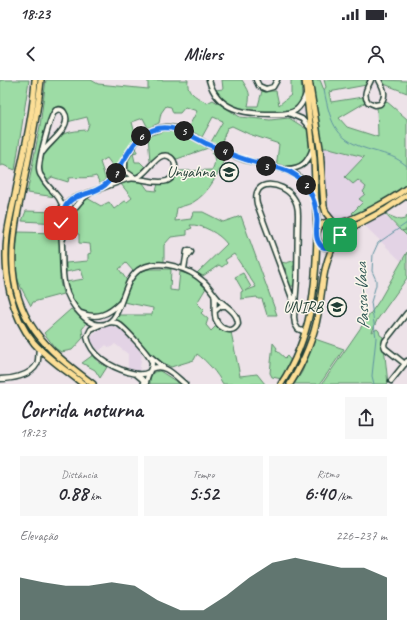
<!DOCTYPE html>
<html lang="pt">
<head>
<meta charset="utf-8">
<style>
  :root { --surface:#fff; --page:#f7f7f7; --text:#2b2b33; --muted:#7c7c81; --accent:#1f3d34 }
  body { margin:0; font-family:Caveat,sans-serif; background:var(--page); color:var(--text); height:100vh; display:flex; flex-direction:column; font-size:15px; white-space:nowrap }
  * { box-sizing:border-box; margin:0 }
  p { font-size:13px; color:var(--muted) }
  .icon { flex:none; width:22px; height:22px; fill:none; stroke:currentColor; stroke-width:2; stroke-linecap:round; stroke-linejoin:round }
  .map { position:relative; height:304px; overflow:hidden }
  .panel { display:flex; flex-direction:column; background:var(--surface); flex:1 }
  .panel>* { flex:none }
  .pin { position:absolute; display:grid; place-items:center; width:34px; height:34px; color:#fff; margin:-17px; border-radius:8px; box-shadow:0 2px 6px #0006 }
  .km { position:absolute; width:20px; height:20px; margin:-10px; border-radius:50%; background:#222; color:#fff; font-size:11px; line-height:20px; text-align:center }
  .round { display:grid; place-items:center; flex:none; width:42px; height:42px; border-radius:0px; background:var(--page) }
  .headline { display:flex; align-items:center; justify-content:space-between; height:68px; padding:0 20px }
  h1 { font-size:22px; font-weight:800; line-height:30px }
  .figures { display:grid; grid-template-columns:repeat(3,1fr); gap:6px; height:68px; padding:4px 20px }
  .figures div { display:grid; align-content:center; border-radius:0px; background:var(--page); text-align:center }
  .figures b { font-size:20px; font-weight:800 }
  .figures small { font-size:11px; font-weight:400 }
  .figures p { font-size:11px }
  .chart { height:112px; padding:8px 20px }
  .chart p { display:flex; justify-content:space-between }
  .chart svg { width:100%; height:72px; margin-top:4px; fill:var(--accent); opacity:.7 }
  .status { display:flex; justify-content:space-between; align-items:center; height:28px; padding:0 20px; background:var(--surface); direction:ltr }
  .status svg { height:11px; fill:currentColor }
  header { display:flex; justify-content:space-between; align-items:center; height:52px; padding:0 20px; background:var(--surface); font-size:18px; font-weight:800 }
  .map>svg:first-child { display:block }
  .built { fill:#e3d3e5 }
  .green { fill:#9ddca5; stroke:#5e8c6c }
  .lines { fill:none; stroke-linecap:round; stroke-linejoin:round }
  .stream { stroke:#5f93a1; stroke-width:1 }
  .minor-casing { stroke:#1f3d34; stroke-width:7 }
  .major-casing { stroke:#1f3d34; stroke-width:8 }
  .minor { stroke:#fbf7ec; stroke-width:4 }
  .major { stroke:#fcde96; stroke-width:5 }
  .route-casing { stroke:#fff; stroke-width:8 }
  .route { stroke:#1a73e8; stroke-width:5 }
  .labels { text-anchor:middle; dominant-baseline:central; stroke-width:3; stroke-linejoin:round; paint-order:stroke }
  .poi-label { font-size:16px; fill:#1f3d34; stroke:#fbf7ec; text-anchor:end }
  .water-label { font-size:17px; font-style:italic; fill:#345a58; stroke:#fbf7ec }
</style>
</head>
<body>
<div class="status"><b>18:23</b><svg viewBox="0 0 49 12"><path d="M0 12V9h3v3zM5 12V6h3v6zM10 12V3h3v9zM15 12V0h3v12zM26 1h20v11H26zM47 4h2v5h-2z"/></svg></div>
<header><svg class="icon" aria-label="back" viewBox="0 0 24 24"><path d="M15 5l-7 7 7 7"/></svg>Milers<svg class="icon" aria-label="person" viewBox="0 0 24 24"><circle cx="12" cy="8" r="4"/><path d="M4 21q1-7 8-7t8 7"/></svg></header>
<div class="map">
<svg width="407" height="304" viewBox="0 0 407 304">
  <rect width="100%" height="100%" fill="#ede2e8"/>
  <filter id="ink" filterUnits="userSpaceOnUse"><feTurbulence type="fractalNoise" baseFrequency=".025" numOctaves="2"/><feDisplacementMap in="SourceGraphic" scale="8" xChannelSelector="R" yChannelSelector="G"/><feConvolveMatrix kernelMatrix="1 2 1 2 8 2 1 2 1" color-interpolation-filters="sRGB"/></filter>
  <g filter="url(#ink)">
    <!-- built -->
    <path class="built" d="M321,68H329L357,76L393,83L354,135L348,139L338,140L332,137L325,130Z
      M384,135L407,157V170L401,181L363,144Z
      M107,243L121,250L140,271L142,275L139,292L128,289V274L115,264L110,268L106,265L99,271L89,259Z"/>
    <!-- green -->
    <path class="green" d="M0,0H29L15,90L3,85L0,86Z
      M46,0H91L98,4L148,9V0H188C186,13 197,17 207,23L213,20L240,37L270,40L289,38L308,50L310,76L293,88H276L279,64L249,54L232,46L227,48L220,67L211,62L223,41L213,37L202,57L187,50L197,31L185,27L180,33H173L171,27L166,26L161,33L159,43L148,48L143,38L132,42L136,58L132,62L115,89L107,78L100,82L106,100L101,105L96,96C87,99 79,97 69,98L68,102L52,97L47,101C35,90 44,76 48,62C62,53 70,51 87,50L89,44L87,37L67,42L66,34L58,28L52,30L50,34L37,89L42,102L56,117L27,113L40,46Z
      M222,0H242C249,11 251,13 248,26H258L262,11H276L279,25L291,15V0H301L302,20L291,32C262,32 233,37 215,10L223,9Z
      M311,0H320L324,10L326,7L324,0H369L366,5L329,12L331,22L363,17L366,22L339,38L347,47L378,57L377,26L386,21L407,39V106C390,118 373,126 354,135L352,133L363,122L359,119L365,114L363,112L366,107L358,100L353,104L345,97L364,77L329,68H321Z
      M382,0L407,1V13L384,4Z
      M165,51L176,52L208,68L177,79C168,71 159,75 150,81L148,56Z
      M136,65L137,72L133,73L135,82H140L145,87L140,94L132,96C119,87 129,75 136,65Z
      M215,70L226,76C218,93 210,113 192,123C188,125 182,126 177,128L175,141L191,139L193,132H203L223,142L241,136L277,235H267L262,219H258L257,217L241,219V212L243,211L235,197L243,193L251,207L245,211L256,207L234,174L225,180L227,183L222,187L219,185L203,196L197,193L227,164C220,154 202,144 190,145L192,148L187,150V155L171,157L164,165V184C153,185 142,184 134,192L126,183L119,189L128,202L115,226L102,235L87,234L70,223L64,205L66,202L84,199L81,189L66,192V183L88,181V174L91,173L90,164L79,163V154L67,152C71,138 76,127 87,118L101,126L109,122L114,129L125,121L127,122L132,118L121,104L129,99L143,103L148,110L156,111L158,104C168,103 174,101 178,91L212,90C215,84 216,79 212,73Z
      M26,131L58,132L59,136L58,143L22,141Z
      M385,134L400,140L405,139L407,136V156L402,151L406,150L401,151Z
      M18,152L60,153V202L63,214L33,222L31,226C27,218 21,209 18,200C14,185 16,168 18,152Z
      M407,172V198L377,240L372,252L377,249L379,251L380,255L383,257L388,304H322L379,221Z
      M296,180L295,186H293L295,203L293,206H290L287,201L289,199L285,188H283L281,182L286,183Z
      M148,189H171L170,210L178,211L180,192L191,195L206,208L197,223L204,230L201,233L208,239L206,245L211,251L216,246L225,251L231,252L240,296L257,294L265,304H223C217,293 207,281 197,274L194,280L171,287L156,279L120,241H114L119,235H152L153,228L124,222L134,194Z
      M71,229L87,243L82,249L83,258L72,270L61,272L55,268L44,253Z
      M315,259L344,269L320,304H294L302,292Z
      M273,263L277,268L276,270L285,278L287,276L292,282L282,299L272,297L270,293Z
      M93,275L98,282L107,287L100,298L95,290L82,283Z
      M160,291L180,304H150V297L154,292Z"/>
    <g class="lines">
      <!-- stream -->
      <path class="stream" d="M324,10C331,46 336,61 374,71C388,75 395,76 407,86
        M374,304L372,296L376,258L371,222L376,205V200L372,191L373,174L378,163L407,143"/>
      <!-- minor casing -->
      <g class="minor-casing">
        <path id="minor" d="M209,0C217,30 244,34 272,34C280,34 289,35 296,30C301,26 304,20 306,14
          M256,0L259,6L266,9L273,7L277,0
          M371,0C368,7 362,14 368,22L375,25L380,24C387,16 384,9 379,0
          M288,33L302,39L311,49
          M43,72C49,62 74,46 64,32C62,29 59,29 56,30C50,34 39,80 39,88C39,92 40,95 42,97C48,110 62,115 63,130
          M125,80V91L135,98
          M287,89C302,89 308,82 313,68
          M136,98C147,94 153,79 162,76C177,72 180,96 167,101C154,105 140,96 127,99L74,118C58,127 61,149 62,165C63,192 60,212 80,233C84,238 89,242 95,244C126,251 117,200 142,188C162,179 189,188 204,202C210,207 214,215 220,221C227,227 238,233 238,244C233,255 220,249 216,240C213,232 216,222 214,214
          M102,107L116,94L136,62C144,54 154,48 166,47C180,47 193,56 205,63C218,69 231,75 245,80C262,85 283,86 298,96C306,102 311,112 315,121
          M63,159C66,140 74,124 90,113
          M184,189L187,171L189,170L191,172L187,177
          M294,230L292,218L257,124C251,97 283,102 293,117C297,122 298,128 298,135L297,199L294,237L295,244L298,249L305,252
          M215,231L221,226H226
          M81,233C97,240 109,234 120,223
          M107,243C110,242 113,242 117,243C123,246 151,276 152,283C152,290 146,296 146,304
          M100,245L91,249L87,257C91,276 111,287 128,292C136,294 142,296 149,292
          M151,277L163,287
          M405,284L385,268L384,265L385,261L407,233
          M151,289C164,282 175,296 185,304
          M136,294L142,299L145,304
          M0,299C11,299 31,296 37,284C39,279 38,273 39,268
          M391,301L407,281"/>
      </g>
      <!-- major casing -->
      <g class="major-casing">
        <path id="major" d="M35,0C33,35 24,71 17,105C14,122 9,139 7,156C3,193 10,234 34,263C48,279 67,291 83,304
          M41,0C38,32 31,64 25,96C14,150 0,202 35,251C51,273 72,288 93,304
          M305,0L314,79L317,150
          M309,0L320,68L324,126L326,133L334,143
          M336,143C351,143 394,118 407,108
          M340,156L349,149L385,130L407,115
          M281,304C312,257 316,207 317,153C320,142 326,141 336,143C351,153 325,182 317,158
          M290,304C303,283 314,258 318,234C323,210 322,187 334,165"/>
      </g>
      <!-- minor -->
      <use href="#minor" class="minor"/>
      <!-- major -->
      <use href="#major" class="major"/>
    </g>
  </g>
  <g class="lines" filter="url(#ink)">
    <!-- route casing -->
    <g class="route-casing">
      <path id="route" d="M61,143C64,109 86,120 105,105C122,91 126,69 141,57C164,38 184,52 205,63C214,67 224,71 233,75C249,82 266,85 282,89C306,96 316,117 317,140C317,147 315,155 318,161C324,175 336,163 340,155"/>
    </g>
    <!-- route -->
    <use href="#route" class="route"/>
  </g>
  <!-- icons -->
  <defs>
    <g id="university-ring" transform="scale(1)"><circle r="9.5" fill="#fbf7ec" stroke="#1f3d34" stroke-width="1.5"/><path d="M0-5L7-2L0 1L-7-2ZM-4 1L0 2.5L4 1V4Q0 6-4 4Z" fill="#1f3d34"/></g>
  </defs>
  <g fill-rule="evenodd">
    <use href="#university-ring" x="229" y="92"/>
    <use href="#university-ring" x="337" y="227"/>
  </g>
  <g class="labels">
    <!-- poi labels -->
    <g class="poi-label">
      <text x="215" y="92">Unyahna</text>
      <text x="323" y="227">UNIRB</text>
    </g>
    <!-- water labels -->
    <g class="water-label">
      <text transform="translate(362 216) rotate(-92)">Passa-Vaca</text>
    </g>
  </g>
</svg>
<div class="pin" style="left:340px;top:155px;background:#1e9e55"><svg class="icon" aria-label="arrive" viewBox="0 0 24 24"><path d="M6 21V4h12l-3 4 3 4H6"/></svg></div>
<div class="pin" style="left:61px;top:143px;background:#d93025"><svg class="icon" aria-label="check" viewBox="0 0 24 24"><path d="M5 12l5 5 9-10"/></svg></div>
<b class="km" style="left:306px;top:105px">2</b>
<b class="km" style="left:266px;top:86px">3</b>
<b class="km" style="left:224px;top:71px">4</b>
<b class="km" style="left:184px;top:51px">5</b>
<b class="km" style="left:141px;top:56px">6</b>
<b class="km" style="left:116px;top:93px">7</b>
</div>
<section class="panel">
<div class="headline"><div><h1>Corrida noturna</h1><p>18:23</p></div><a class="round"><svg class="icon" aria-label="share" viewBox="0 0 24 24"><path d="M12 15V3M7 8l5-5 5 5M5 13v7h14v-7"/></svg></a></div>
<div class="figures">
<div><p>Distância</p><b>0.88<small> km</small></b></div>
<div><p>Tempo</p><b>5:52</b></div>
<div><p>Ritmo</p><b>6:40<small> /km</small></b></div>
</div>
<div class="chart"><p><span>Elevação</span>226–237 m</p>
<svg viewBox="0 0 160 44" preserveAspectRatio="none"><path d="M0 44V18L10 21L20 23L30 23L40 21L50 23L60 32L70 38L80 38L90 29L100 18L110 9L120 6L130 9L140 12L150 12L160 18V44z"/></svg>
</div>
</section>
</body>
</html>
